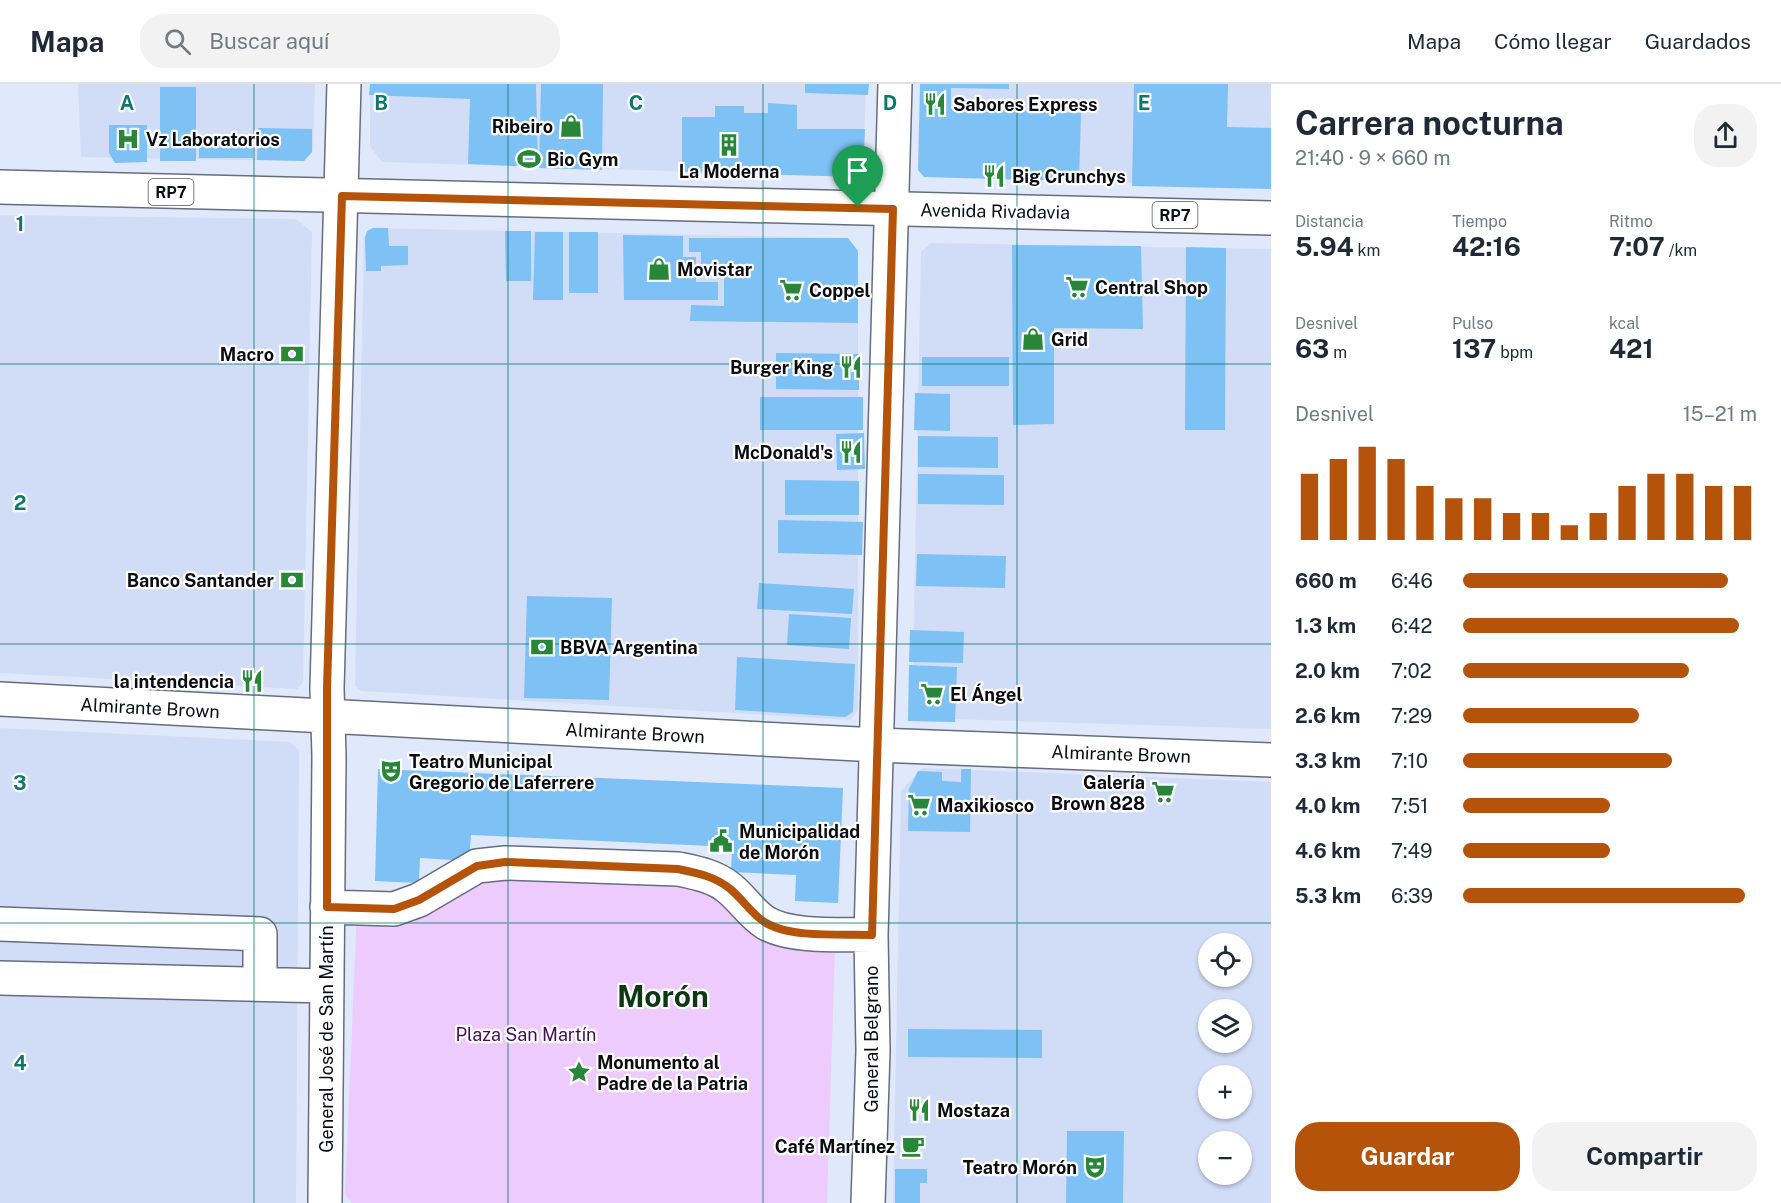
<!DOCTYPE html>
<html lang="es">
<head>
<meta charset="utf-8">
<style>
  :root { --surface:#fff; --page:#f2f2f3; --text:#1f2937; --muted:#747a83; --line:#e0e1e3; --accent:#b45309 }
  body { margin:0; font-family:"Public Sans",sans-serif; background:var(--page); color:var(--text); height:100vh; display:flex; flex-direction:column; font-size:22px; white-space:nowrap }
  * { box-sizing:border-box; margin:0 }
  p { font-size:20px; color:var(--muted) }
  .icon { flex:none; width:33px; height:33px; fill:none; stroke:currentColor; stroke-width:2; stroke-linecap:round; stroke-linejoin:round }
  .map { position:relative; flex:1; overflow:hidden }
  .sheet { display:flex; flex-direction:column; background:var(--surface); width:510px }
  .sheet>* { flex:none }
  .controls { position:absolute; left:1198px; top:849px; display:grid; gap:12px }
  .controls a { display:grid; place-items:center; width:54px; height:54px; border-radius:50%; background:var(--surface); box-shadow:0 2px 4px #0004; font-size:30px }
  .pin { position:absolute; display:grid; place-items:center; width:51px; height:51px; color:#fff; margin:-62px -26px; border-radius:50% 50% 50% 0; rotate:-45deg; box-shadow:0 0 6px #0007 }
  .pin .icon { rotate:45deg }
  .round { display:grid; place-items:center; flex:none; width:63px; height:63px; border-radius:24px; background:var(--page) }
  .headline { display:flex; align-items:center; justify-content:space-between; height:102px; padding:0 24px }
  h1 { font-size:33px; font-weight:700; line-height:45px }
  .stats { display:grid; grid-template-columns:repeat(3,1fr); gap:9px; height:102px; padding:6px 24px }
  .stats div { display:grid; align-content:center }
  .stats b { font-size:26px; font-weight:700 }
  .stats small { font-size:16px; font-weight:400 }
  .stats p { font-size:16px }
  .chart { height:168px; padding:12px 24px }
  .chart p { display:flex; justify-content:space-between }
  .chart svg { width:100%; height:108px; margin-top:6px; stroke:var(--accent); stroke-width:6 }
  .cta { display:flex; gap:12px; margin-top:auto; padding:12px 24px }
  .cta a { flex:1; height:69px; border-radius:24px; background:var(--accent); color:#fff; font-size:24px; font-weight:700; line-height:69px; text-align:center }
  .cta a+a { background:var(--page); color:var(--text) }
  ul { padding:0 24px; list-style:none; font-size:20px }
  li { display:grid; grid-template-columns:96px 72px 1fr; align-items:center; height:45px }
  li i { height:15px; border-radius:8px; background:var(--accent) }
  header { display:flex; align-items:center; gap:36px; box-sizing:border-box; height:84px; padding:0 30px; background:var(--surface); border-bottom:2px solid var(--line) }
  header strong { font-size:28px }
  nav { display:flex; gap:33px; margin-inline-start:auto; font-size:21px }
  .search { width:420px; height:54px; background:var(--page); display:flex; align-items:center; gap:15px; box-sizing:border-box; padding:0 21px; border-radius:24px; color:var(--muted); font-size:22px }
  main { display:flex; flex:1; min-height:0 }
  .map>svg:first-child { display:block }
  .built { fill:#d1dcf6; fill-rule:evenodd }
  .park { fill:#edcbfd }
  .building { fill:#7ec1f5 }
  .lines { fill:none; stroke-linecap:round; stroke-linejoin:round }
  .minor-casing { stroke:#666d7d; stroke-width:36 }
  .major-casing { stroke:#666d7d; stroke-width:36 }
  .minor { stroke:#fff; stroke-width:33 }
  .major { stroke:#fff; stroke-width:33 }
  .route-casing { stroke:#fff; stroke-width:12 }
  .route { stroke:#b45309; stroke-width:8 }
  .grid { fill:none; stroke:#0f766e; stroke-width:1.5; stroke-opacity:0.55 }
  .labels { text-anchor:middle; dominant-baseline:central; stroke-width:4.5; stroke-linejoin:round; paint-order:stroke }
  .shield { fill:#fff; stroke:#545559; stroke-width:1.5 }
  .shield-label { font-size:16px; font-weight:bold; fill:#0a0c12 }
  .poi-label { font-size:18px; font-weight:bold; fill:#0a0c12; stroke:#fff; text-anchor:start }
  .street-label { font-size:18px; fill:#0a0c12; stroke:#fff }
  .park-label { font-size:18px; fill:#440f57; stroke:#fff }
  .town-label { font-size:30px; font-weight:bold; fill:#0c3914; stroke:#fff }
  .grid-label { font-size:20px; text-anchor:middle; font-weight:bold; fill:#0f766e; stroke:#fff; stroke-width:4.5; stroke-linejoin:round; paint-order:stroke }
</style>
</head>
<body>
<header>
<strong>Mapa</strong>
<div class="search"><svg class="icon" aria-label="search" viewBox="0 0 24 24"><circle cx="10" cy="10" r="6"/><path d="M15 15l6 6"/></svg>Buscar aquí</div>
<nav><a>Mapa</a><a>Cómo llegar</a><a>Guardados</a></nav>
</header>
<main>
<div class="map">
<svg width="1271" height="1119" viewBox="0 0 1271 1119">
  <rect width="100%" height="100%" fill="#e0e8fb"/>
  <!-- built -->
  <path class="built" d="M78,0H315L313,67L303,77L81,73Z
    M370,0H866L863,89L857,93L382,78L370,62Z
    M923,0H1271V104L933,93L922,84Z
    M0,131L296,135L312,148L303,598L297,605L0,589Z
    M372,144L848,154L858,167V626L851,636L361,607L355,601L364,153Z
    M930,159L1271,165V645L918,634L912,625L921,168Z
    M0,644L290,658L299,666L296,1119H0Z
    M922,684L1271,698V1119H893L901,707ZM1209,860H1242V892H1209ZM1209,926H1242V958H1209ZM1209,992H1242V1024H1209ZM1209,1058H1242V1090H1209Z"/>
  <!-- park -->
  <path class="park" d="M678,785L835,862L827,1119H352L345,1110L357,825L452,795Z"/>
  <!-- building -->
  <path class="building" d="M370,0H536L538,83L468,80L470,15L369,11Z
    M541,0H603L602,86L539,84Z
    M805,0H869L868,11L805,9Z
    M920,0H1009V5L951,4V25L1081,29L1079,97L924,93L918,86Z
    M1134,0H1228L1227,43L1271,44V105L1132,102Z
    M160,3H196V77H160Z
    M768,19L797,21V45H865L863,89L857,93L682,88V33H715V22H744V29H768Z
    M109,41H147V78L115,79L109,69Z
    M258,44L312,45V68L304,77L257,76Z
    M199,52H253V74H199Z
    M373,144H388L389,162H408V181L381,182V187H366L365,154L367,147Z
    M505,147H531V197H506Z
    M535,148H563V216H533Z
    M569,148H598V209H569Z
    M623,151L683,152V173H696V198H718V216H624Z
    M689,154H848L858,167V239L690,237L691,221L724,222V191H701V168H689Z
    M1012,161L1141,162L1143,245L1054,244V340L1013,341Z
    M1186,163L1226,164L1225,346H1185Z
    M776,269L859,270V306L776,305Z
    M922,273H1009V302H922Z
    M915,309L950,310V347L914,346Z
    M760,313H863V346H760Z
    M864,349L865,385L837,386L836,350Z
    M918,352L998,353V384L918,383Z
    M918,390L1004,391V421L918,420Z
    M785,396L859,397V431H785Z
    M778,436L863,438L862,471L778,469Z
    M917,470L1006,472L1005,504L916,502Z
    M759,499L854,505L852,530L757,525Z
    M527,512L612,514L609,616L524,614Z
    M789,530L851,534L849,565L787,561Z
    M910,546L964,548L963,579L909,578Z
    M737,573L855,580L853,628L845,633L735,626Z
    M909,581L957,583L955,638L908,637Z
    M378,685L843,704L838,819L795,817L796,791L731,788L732,763L471,751L469,777L420,774L419,799L375,797Z
    M961,685H971L970,748L908,747L909,705L918,687L942,688V697L961,698Z
    M908,945L1042,946V974L908,973Z
    M1067,1047H1124L1123,1119H1066Z
    M895,1085H927V1099H920V1119H895Z"/>
  <g class="lines">
    <!-- minor casing -->
    <g class="minor-casing">
      <path id="minor" d="M0,615L877,661L1271,676
        M327,823L394,825L419,816L477,782L505,779L678,785C697,789 714,792 729,804C743,815 751,830 766,839C791,854 842,850 871,851
        M0,840L260,850V899
        M0,894L327,902
        M325,1119L329,672L327,604L344,0
        M868,1119L873,967L871,851L895,0"/>
    </g>
    <!-- major casing -->
    <g class="major-casing">
      <path id="major" d="M0,103L1271,134"/>
    </g>
    <!-- minor -->
    <use href="#minor" class="minor"/>
    <!-- major -->
    <use href="#major" class="major"/>
  </g>
  <g class="lines">
    <!-- route casing -->
    <g class="route-casing">
      <path id="route" d="M342,112L893,125L872,851C842,850 791,854 766,839C751,830 743,815 729,804C713,792 697,789 678,785L505,778L477,782L419,816L394,825L327,823V604Z"/>
    </g>
    <!-- route -->
    <use href="#route" class="route"/>
  </g>
  <!-- grid -->
  <path class="grid" d="M254,0V1119M508,0V1119M763,0V1119M1017,0V1119M0,280H1271M0,560H1271M0,839H1271"/>
  <!-- icons -->
  <defs>
    <g id="restaurant-bare" transform="scale(1.8)"><path d="M-5-6h1v4h1v-4h1v4h1v-4h1v5L-1.5 .5V6h-2V.5L-5-1ZM5-6V6H3V1.5H1.5Q1.5-4 5-6Z" fill="#278638" stroke="#fff" stroke-width="2.5" paint-order="stroke"/></g>
    <g id="shop-bare" transform="scale(1.8)"><path d="M-5-2.5h2.3a2.7 3.5 0 0 1 5.4 0H5L5.5 6h-11ZM-1.5-2.5h3a1.5 2.3 0 0 0-3 0Z" fill="#278638" stroke="#fff" stroke-width="2.5" paint-order="stroke"/></g>
    <g id="hospital-bare" transform="scale(1.8)"><path d="M-5-5h3v3.5h4V-5h3V5h-3V1.5h-4V5h-3Z" fill="#278638" stroke="#fff" stroke-width="2.5" paint-order="stroke"/></g>
    <g id="building-bare" transform="scale(1.8)"><path d="M-4-6H4V6H1V3H-1V6H-4ZM-2.5-4.3h1.7v1.8h-1.7ZM.8-4.3h1.7v1.8H.8ZM-2.5-1h1.7V.8h-1.7ZM.8-1h1.7V.8H.8Z" fill="#278638" stroke="#fff" stroke-width="2.5" paint-order="stroke"/></g>
    <g id="stadium-bare" transform="scale(1.8)"><path d="M0-5a6.5 5 0 1 0 0 10a6.5 5 0 1 0 0-10ZM-3.5-1.8h7v3.6h-7Z" fill="#278638" stroke="#fff" stroke-width="2.5" paint-order="stroke"/></g>
    <g id="supermarket-bare" transform="scale(1.8)"><path d="M-6-5.5h2.5l.6 2H6L4.5 2H-2.5L-4.4-4H-6ZM-1.5 3.2a1.3 1.3 0 1 0 .1 0ZM3 3.2a1.3 1.3 0 1 0 .1 0Z" fill="#278638" stroke="#fff" stroke-width="2.5" paint-order="stroke"/></g>
    <g id="bank-bare" transform="scale(1.8)"><path d="M-6-4H6V4H-6ZM0-2.3a2.3 2.3 0 1 0 0 4.6a2.3 2.3 0 1 0 0-4.6Z" fill="#278638" stroke="#fff" stroke-width="2.5" paint-order="stroke"/></g>
    <g id="theatre-bare" transform="scale(1.8)"><path d="M-5-5.5Q0-4 5-5.5V0Q5 5 0 6Q-5 5-5 0ZM-3.3-2.5H-1v1.5H-3.3ZM1-2.5H3.3v1.5H1ZM-2.8 1Q0 5.5 2.8 1Z" fill="#278638" stroke="#fff" stroke-width="2.5" paint-order="stroke"/></g>
    <g id="civic-bare" transform="scale(1.8)"><path d="M-.6-6.5H3V-4.5H.6V-3L4-1V1h2V6H-6V1h2V-1L-.6-3ZM-1.2 2.5V6h2.4V2.5Z" fill="#278638" stroke="#fff" stroke-width="2.5" paint-order="stroke"/></g>
    <g id="sight-bare" transform="scale(1.8)"><path d="M0-6L1.8-2.2L6-1.7L2.9 1.2L3.7 5.4L0 3.3L-3.7 5.4L-2.9 1.2L-6-1.7L-1.8-2.2Z" fill="#278638" stroke="#fff" stroke-width="2.5" paint-order="stroke"/></g>
    <g id="cafe-bare" transform="scale(1.8)"><path d="M-5.5-4.5H6V0H3Q3 3.5 0 3.5H-2.5Q-5.5 3.5-5.5 0ZM3-3.2v2h1.7v-2ZM-6 4.5H4V6H-6Z" fill="#278638" stroke="#fff" stroke-width="2.5" paint-order="stroke"/></g>
  </defs>
  <g fill-rule="evenodd">
    <use href="#restaurant-bare" x="935" y="20"/>
    <use href="#shop-bare" x="571" y="42"/>
    <use href="#hospital-bare" x="128" y="55"/>
    <use href="#building-bare" x="729" y="61"/>
    <use href="#stadium-bare" x="529" y="75"/>
    <use href="#restaurant-bare" x="994" y="92"/>
    <use href="#shop-bare" x="659" y="185"/>
    <use href="#supermarket-bare" x="1077" y="203"/>
    <use href="#supermarket-bare" x="791" y="206"/>
    <use href="#shop-bare" x="1033" y="255"/>
    <use href="#bank-bare" x="292" y="270"/>
    <use href="#restaurant-bare" x="851" y="283"/>
    <use href="#restaurant-bare" x="851" y="368"/>
    <use href="#bank-bare" x="292" y="496"/>
    <use href="#bank-bare" x="542" y="563"/>
    <use href="#restaurant-bare" x="252" y="597"/>
    <use href="#supermarket-bare" x="932" y="610"/>
    <use href="#theatre-bare" x="391" y="687"/>
    <use href="#supermarket-bare" x="1163" y="708"/>
    <use href="#supermarket-bare" x="919" y="721"/>
    <use href="#civic-bare" x="721" y="757"/>
    <use href="#sight-bare" x="579" y="988"/>
    <use href="#restaurant-bare" x="919" y="1026"/>
    <use href="#cafe-bare" x="913" y="1062"/>
    <use href="#theatre-bare" x="1095" y="1083"/>
  </g>
  <g class="labels">
    <!-- shield labels -->
    <g class="shield">
      <rect x="148.5" y="95" width="45" height="26" rx="4.5"/>
      <rect x="1152.5" y="118" width="45" height="26" rx="4.5"/>
    </g>
    <g class="shield-label">
      <text x="171" y="108">RP7</text>
      <text x="1175" y="131">RP7</text>
    </g>
    <!-- poi labels -->
    <g class="poi-label">
      <text x="953" y="20">Sabores Express</text>
      <text x="553" y="42" text-anchor="end">Ribeiro</text>
      <text x="146" y="55">Vz Laboratorios</text>
      <text x="547" y="75">Bio Gym</text>
      <text x="729" y="87" text-anchor="middle">La Moderna</text>
      <text x="1012" y="92">Big Crunchys</text>
      <text x="677" y="185">Movistar</text>
      <text x="1095" y="203">Central Shop</text>
      <text x="809" y="206">Coppel</text>
      <text x="1051" y="255">Grid</text>
      <text x="274" y="270" text-anchor="end">Macro</text>
      <text x="833" y="283" text-anchor="end">Burger King</text>
      <text x="833" y="368" text-anchor="end">McDonald's</text>
      <text x="274" y="496" text-anchor="end">Banco Santander</text>
      <text x="560" y="563">BBVA Argentina</text>
      <text x="234" y="597" text-anchor="end">la intendencia</text>
      <text x="950" y="610">El Ángel</text>
      <text x="409" y="677">Teatro Municipal<tspan x="409" dy="21">Gregorio de Laferrere</tspan></text>
      <text x="1145" y="698" text-anchor="end">Galería<tspan x="1145" dy="21">Brown 828</tspan></text>
      <text x="937" y="721">Maxikiosco</text>
      <text x="739" y="747">Municipalidad<tspan x="739" dy="21">de Morón</tspan></text>
      <text x="597" y="978">Monumento al<tspan x="597" dy="21">Padre de la Patria</tspan></text>
      <text x="937" y="1026">Mostaza</text>
      <text x="895" y="1062" text-anchor="end">Café Martínez</text>
      <text x="1077" y="1083" text-anchor="end">Teatro Morón</text>
    </g>
    <!-- street labels -->
    <g class="street-label">
      <text transform="translate(995 127) rotate(1)">Avenida Rivadavia</text>
      <text transform="translate(150 624) rotate(3)">Almirante Brown</text>
      <text transform="translate(635 649) rotate(3)">Almirante Brown</text>
      <text transform="translate(1121 670) rotate(2)">Almirante Brown</text>
      <text transform="translate(326 955) rotate(-90)">General José de San Martín</text>
      <text transform="translate(871 955) rotate(-90)">General Belgrano</text>
    </g>
    <!-- park labels -->
    <g class="park-label">
      <text x="526" y="950">Plaza San Martín</text>
    </g>
    <!-- town labels -->
    <g class="town-label">
      <text x="663" y="912">Morón</text>
    </g>
  </g>
  <g class="grid-label">
    <text x="127" y="26">A</text>
    <text x="381" y="26">B</text>
    <text x="636" y="26">C</text>
    <text x="890" y="26">D</text>
    <text x="1144" y="26">E</text>
    <text x="20" y="147">1</text>
    <text x="20" y="426">2</text>
    <text x="20" y="706">3</text>
    <text x="20" y="986">4</text>
  </g>
</svg>
<div class="controls">
<a><svg class="icon" aria-label="locate" viewBox="0 0 24 24"><circle cx="12" cy="12" r="6"/><path d="M12 2v4M12 18v4M2 12h4M18 12h4"/></svg></a>
<a><svg class="icon" aria-label="layers" viewBox="0 0 24 24"><path d="M12 4l9 5-9 5-9-5zM3 14l9 5 9-5"/></svg></a>
<a>+</a>
<a>−</a>
</div>
<div class="pin" style="left:858px;top:123px;background:#1e9e55"><svg class="icon" aria-label="arrive" viewBox="0 0 24 24"><path d="M6 21V4h12l-3 4 3 4H6"/></svg></div>
</div>
<section class="sheet">
<div class="headline"><div><h1>Carrera nocturna</h1><p>21:40 · 9 × 660 m</p></div><a class="round"><svg class="icon" aria-label="share" viewBox="0 0 24 24"><path d="M12 15V3M7 8l5-5 5 5M5 13v7h14v-7"/></svg></a></div>
<div class="stats">
<div><p>Distancia</p><b>5.94<small> km</small></b></div>
<div><p>Tiempo</p><b>42:16</b></div>
<div><p>Ritmo</p><b>7:07<small> /km</small></b></div>
</div>
<div class="stats">
<div><p>Desnivel</p><b>63<small> m</small></b></div>
<div><p>Pulso</p><b>137<small> bpm</small></b></div>
<div><p>kcal</p><b>421</b></div>
</div>
<div class="chart"><p><span>Desnivel</span>15–21 m</p>
<svg viewBox="0 0 160 44" preserveAspectRatio="none"><path d="M5 44V17M15 44V11M25 44V6M35 44V11M45 44V22M55 44V27M65 44V27M75 44V33M85 44V33M95 44V38M105 44V33M115 44V22M125 44V17M135 44V17M145 44V22M155 44V22"/></svg>
</div>
<ul>
<li><b>660 m</b>6:46<i style="width:90%"></i></li>
<li><b>1.3 km</b>6:42<i style="width:94%"></i></li>
<li><b>2.0 km</b>7:02<i style="width:77%"></i></li>
<li><b>2.6 km</b>7:29<i style="width:60%"></i></li>
<li><b>3.3 km</b>7:10<i style="width:71%"></i></li>
<li><b>4.0 km</b>7:51<i style="width:50%"></i></li>
<li><b>4.6 km</b>7:49<i style="width:50%"></i></li>
<li><b>5.3 km</b>6:39<i style="width:96%"></i></li>
</ul>
<div class="cta"><a>Guardar</a><a>Compartir</a></div>
</section>
</main>
</body>
</html>
